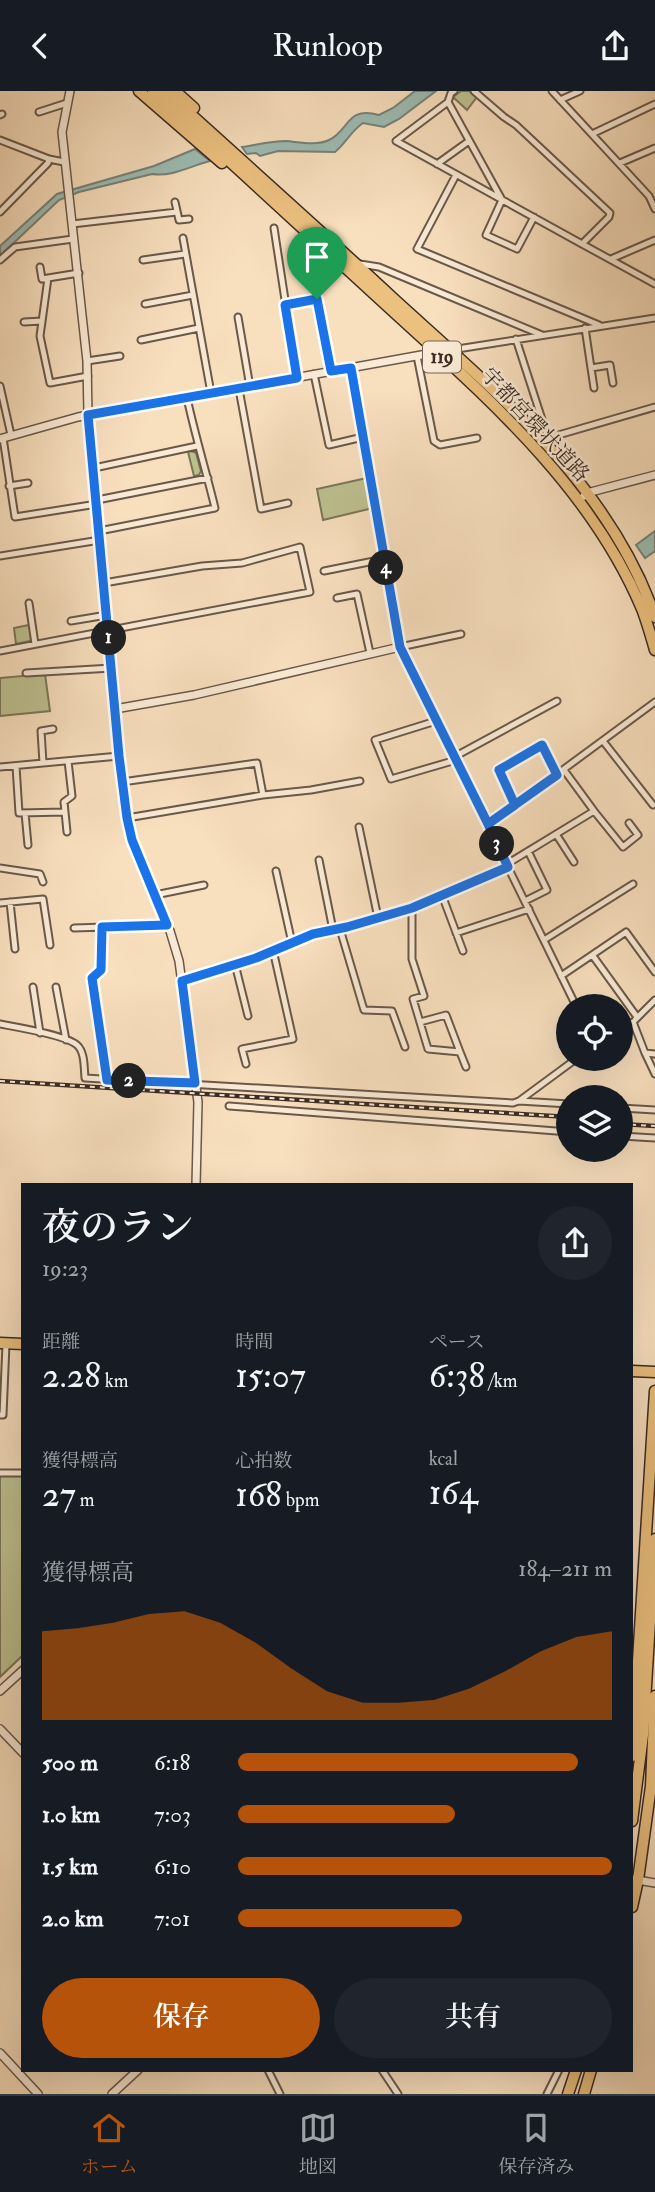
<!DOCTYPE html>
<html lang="ja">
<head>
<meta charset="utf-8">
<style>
  :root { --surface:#171b24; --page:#20242c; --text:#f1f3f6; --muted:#9ea1a6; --line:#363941; --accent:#b45309 }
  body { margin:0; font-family:"IM FELL Double Pica","Noto Serif JP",serif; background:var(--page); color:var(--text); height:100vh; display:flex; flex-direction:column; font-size:26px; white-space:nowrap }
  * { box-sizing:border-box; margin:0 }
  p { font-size:23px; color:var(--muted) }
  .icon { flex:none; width:38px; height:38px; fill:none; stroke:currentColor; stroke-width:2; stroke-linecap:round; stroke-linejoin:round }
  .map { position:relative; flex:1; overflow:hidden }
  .details { position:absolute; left:21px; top:1092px; width:612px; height:889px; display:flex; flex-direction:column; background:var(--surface); border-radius:0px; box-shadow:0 7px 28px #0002 }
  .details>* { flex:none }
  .controls { position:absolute; left:556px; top:903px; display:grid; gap:14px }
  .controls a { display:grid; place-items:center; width:77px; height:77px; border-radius:50%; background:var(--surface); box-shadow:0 7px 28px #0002; font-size:35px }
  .pin { position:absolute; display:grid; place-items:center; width:60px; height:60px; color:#fff; margin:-72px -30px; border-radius:50% 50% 50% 0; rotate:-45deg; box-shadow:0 0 7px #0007 }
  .pin .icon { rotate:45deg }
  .km { position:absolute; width:35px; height:35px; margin:-18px; border-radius:50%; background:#222; color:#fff; font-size:19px; line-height:35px; text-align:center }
  .round { display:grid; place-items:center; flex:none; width:74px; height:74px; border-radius:37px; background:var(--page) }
  .headline { display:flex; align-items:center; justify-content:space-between; height:119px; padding:0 21px }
  h1 { font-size:38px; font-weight:600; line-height:52px }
  .stats { display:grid; grid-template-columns:repeat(3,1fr); gap:10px; height:119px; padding:7px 21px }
  .stats div { display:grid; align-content:center }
  .stats b { font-size:35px; font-weight:600 }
  .stats small { font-size:19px; font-weight:400 }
  .stats p { font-size:19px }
  .chart { height:196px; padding:14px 21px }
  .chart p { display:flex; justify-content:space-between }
  .chart svg { width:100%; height:126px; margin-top:7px; fill:var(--accent); opacity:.7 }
  .action { display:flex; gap:14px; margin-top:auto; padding:14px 21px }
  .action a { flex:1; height:80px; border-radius:42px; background:var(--accent); color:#fff; font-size:28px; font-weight:600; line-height:80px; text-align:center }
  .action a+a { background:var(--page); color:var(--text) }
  ul { padding:0 21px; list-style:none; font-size:23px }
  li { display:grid; grid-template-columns:112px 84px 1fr; align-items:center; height:52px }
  li i { height:18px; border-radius:9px; background:var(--accent) }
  header { display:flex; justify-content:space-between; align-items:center; height:91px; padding:0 21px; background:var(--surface); font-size:32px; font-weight:600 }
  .menu { display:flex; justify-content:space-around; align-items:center; height:98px; border-top:2px solid var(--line); background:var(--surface); font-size:19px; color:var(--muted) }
  .menu a { display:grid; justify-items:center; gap:4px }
  .menu .current { color:var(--accent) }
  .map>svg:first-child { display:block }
  .green { fill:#bec191; stroke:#7c765a; stroke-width:2 }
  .water { fill:#9dbcb3; stroke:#76827a; stroke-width:2 }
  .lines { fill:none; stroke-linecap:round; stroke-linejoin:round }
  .minor-casing { stroke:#6a584a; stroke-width:9 }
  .tertiary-casing { stroke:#6a584a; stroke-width:10 }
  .trunk-casing { stroke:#3b2b24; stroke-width:13 }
  .minor { stroke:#faead5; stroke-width:5 }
  .tertiary { stroke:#faead5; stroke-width:7 }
  .trunk { stroke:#ecc07f; stroke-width:10 }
  .rail-casing { stroke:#3b2b24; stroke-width:4.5 }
  .rail { stroke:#faead5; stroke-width:2; stroke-dasharray:5; stroke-linecap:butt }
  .route-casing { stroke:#fff; stroke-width:14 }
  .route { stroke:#1a73e8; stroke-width:9 }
  .labels { text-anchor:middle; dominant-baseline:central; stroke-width:5; stroke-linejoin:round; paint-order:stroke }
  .shield { fill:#faead5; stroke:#746459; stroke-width:2 }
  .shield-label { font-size:19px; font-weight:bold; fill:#3b2b24 }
  .street-label { font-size:21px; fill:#3b2b24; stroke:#faead5 }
</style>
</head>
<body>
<header><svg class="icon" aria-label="back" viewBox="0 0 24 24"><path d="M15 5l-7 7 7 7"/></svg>Runloop<svg class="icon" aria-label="share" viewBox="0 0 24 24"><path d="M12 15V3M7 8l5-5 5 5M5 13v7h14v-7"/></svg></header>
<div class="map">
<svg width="655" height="2003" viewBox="0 0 655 2003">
  <rect width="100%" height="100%" fill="#f8dfbe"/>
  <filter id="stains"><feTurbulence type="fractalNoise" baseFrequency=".00286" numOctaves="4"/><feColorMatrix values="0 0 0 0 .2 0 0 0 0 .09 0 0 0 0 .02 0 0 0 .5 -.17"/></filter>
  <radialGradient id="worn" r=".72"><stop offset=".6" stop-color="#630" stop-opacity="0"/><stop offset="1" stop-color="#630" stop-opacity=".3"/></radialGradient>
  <!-- green -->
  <path class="green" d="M461,0H469L477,6L467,19L453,6Z
    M192,360L196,362L201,380L199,384L194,385L188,361Z
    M367,387L373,417L323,429L317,398Z
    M29,534L32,547L30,550L16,553L14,537Z
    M45,583L50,620L0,625V587Z
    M0,1381L23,1382V1564L0,1586Z"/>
  <!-- water -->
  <path class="water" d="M415,0H436L399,28L384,36L363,32C351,40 346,52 335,61L278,60L260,65L256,62L247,63L242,56C256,54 271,50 286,50C299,51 317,55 329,49C350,39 346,15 379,24L393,17Z
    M195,58L210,70C190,75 173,86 152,83L79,101L59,109L0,165V155L57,103L154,75Z
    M655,440V460L645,467L636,454Z"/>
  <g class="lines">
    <!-- minor casing -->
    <g class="minor-casing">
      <path id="minor" d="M454,0L451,2L448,11L396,50L582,153
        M474,0L504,26L516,34L610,122L609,126L582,153L655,193
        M552,0L649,105L655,118
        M560,9L580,0
        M448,11L502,109L486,144L517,158L534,126
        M39,21L67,12
        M0,24L2,23
        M592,43L655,13
        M0,49L49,68L64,71
        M620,72L655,57
        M437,73L469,50
        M456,84L417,158L599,234
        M175,111L179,129L189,128
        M0,121L48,72L49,68
        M72,133L177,121
        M274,137L297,287
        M183,147L211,302
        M611,168L655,149
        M0,169L15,156L73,148
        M143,169L185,163
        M360,173L379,176L542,244
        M40,176L42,188L48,187
        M79,182L48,187L40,245L50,292L88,285
        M315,199L331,280
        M145,213L193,204
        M286,214L317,207
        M238,226L250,296
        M24,231L42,230
        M585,237L594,297
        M516,248L548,347L655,316
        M141,249L199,237
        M451,259L655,227
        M417,265L434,350L440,354L477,347
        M87,270L120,265
        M350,277L400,556L576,915
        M591,277L610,274L613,292
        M314,283L329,354L363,346
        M0,295L11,344
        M239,298L261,418L288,412
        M3,347L15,426L97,413
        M94,377L197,355
        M9,395L28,392
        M97,409L208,387
        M99,440L215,417C206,380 195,344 187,307
        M0,465L100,449
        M324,480L384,468
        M337,507L357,503L370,562
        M29,512L35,553
        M71,530L107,524
        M400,556L461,543
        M0,560L310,501L300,456L242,472L202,475L104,492
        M26,582L112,577
        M436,630L375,649L391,688L456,669
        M603,650L653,714
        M454,666L557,610
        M43,672L41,640L53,638
        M16,675L19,722L65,721L64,711L72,705L68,670
        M0,676L119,665
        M122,691L257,672L263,704
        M515,714L499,679L542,654L557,684
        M594,720L623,756L638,744L629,732
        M65,721L67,741
        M25,722L28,754
        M127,727L263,704L311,699L360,690
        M488,734L655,611
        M359,736L378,827
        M556,743L574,771
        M319,769L333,839
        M507,773L594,720L564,679
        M0,777L40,783L43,791
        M276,780L292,852
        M155,804L204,794
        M442,804L463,860
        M525,810L547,799L528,760
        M10,811L15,858
        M0,812L43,808L50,854
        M412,817V868L424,905L413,908L428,958L460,961L466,976
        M74,837L168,834
        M102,837L101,879L92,887L107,989
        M340,838L364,919L392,920L405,956
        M456,842L529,818
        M544,849L633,793
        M593,865L637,926
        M235,873L248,925
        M561,885L626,841L655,881
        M182,890L255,867L313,843L347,836L412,817L508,776
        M33,896L40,942
        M56,896L66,949
        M635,929L655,909
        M420,931L446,924L460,961
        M0,933C16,936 66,944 77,954C85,961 84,977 85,987L513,1012L519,1010
        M621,937L633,931L645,962L655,963
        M645,962L655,983
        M246,973L242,958L293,948L273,859
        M569,1013L519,1010L576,968
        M229,1015L569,1041
        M621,1017L655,1019
        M621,1045L655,1047
        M0,1324H3L6,1253
        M0,1382H23
        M268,1979L280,2003
        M382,1979L398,2003
        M547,2003L559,1979"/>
    </g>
    <!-- tertiary casing -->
    <g class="tertiary-casing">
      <path id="tertiary" d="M70,0L62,41L87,270L88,324L119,665L127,727L132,749L170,840L179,870L198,1011L196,1094
        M0,348L78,326L438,261
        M584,405L587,402L655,384
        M115,618L194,604L400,556
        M0,1600L23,1579
        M0,1638L23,1662
        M632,1788L655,1792
        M0,1962L38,2003
        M112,2003L138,1979"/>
    </g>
    <!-- trunk casing -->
    <g class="trunk-casing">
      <path id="trunk" d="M139,0L222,72
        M153,0C230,71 307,141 384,212C482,302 589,392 642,518C647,531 651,545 655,559
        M165,0C242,70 320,139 396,210C496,301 610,394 655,526
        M175,0L194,17
        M0,1252L23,1253
        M632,1280L655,1281
        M632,1665L655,1300
        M632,1730L643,1644L655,1448
        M632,1816L638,1789L651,1695L655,1605
        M568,2003L576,1979
        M584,2003L591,1979"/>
    </g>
    <!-- minor -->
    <use href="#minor" class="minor"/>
    <!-- tertiary -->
    <use href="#tertiary" class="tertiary"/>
    <!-- trunk -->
    <use href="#trunk" class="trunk"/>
    <!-- rail casing -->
    <g class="rail-casing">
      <path id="rail" d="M0,990L569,1026
        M621,1033L655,1035"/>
    </g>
    <!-- rail -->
    <use href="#rail" class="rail"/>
  </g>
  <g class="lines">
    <!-- route casing -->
    <g class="route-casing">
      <path id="route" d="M317,208L285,214L297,287L88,324L119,665L127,727L132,749L167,834L102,836L101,879L92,887L107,989L195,992L182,890L256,867L313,843L347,836L412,817L508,776L488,733L557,684L542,654L499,679L515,714L488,733L400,556L351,277L331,280L317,208"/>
    </g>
    <!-- route -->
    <use href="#route" class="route"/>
  </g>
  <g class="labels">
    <!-- shield labels -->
    <rect class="shield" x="423" y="250.5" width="38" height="31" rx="5"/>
    <g class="shield-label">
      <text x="442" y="266">119</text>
    </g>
    <!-- street labels -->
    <g class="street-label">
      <text transform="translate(535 334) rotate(47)">宇都宮環状道路</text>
    </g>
  </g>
  <rect width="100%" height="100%" filter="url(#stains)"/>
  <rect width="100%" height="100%" fill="url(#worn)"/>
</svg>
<div class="controls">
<a><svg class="icon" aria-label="locate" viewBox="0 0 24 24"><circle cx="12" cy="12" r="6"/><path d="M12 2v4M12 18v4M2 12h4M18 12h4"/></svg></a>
<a><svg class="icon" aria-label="layers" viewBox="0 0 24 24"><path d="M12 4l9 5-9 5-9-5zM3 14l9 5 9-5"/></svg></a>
</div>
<div class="pin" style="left:317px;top:208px;background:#1e9e55"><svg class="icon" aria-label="arrive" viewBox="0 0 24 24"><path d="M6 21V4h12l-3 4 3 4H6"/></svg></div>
<b class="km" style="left:109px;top:547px">1</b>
<b class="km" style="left:129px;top:990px">2</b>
<b class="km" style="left:497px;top:753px">3</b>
<b class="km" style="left:386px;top:477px">4</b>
<section class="details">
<div class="headline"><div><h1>夜のラン</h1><p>19:23</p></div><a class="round"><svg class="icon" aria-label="share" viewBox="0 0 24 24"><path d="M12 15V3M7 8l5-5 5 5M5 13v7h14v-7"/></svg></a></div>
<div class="stats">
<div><p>距離</p><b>2.28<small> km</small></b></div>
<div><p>時間</p><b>15:07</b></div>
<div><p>ペース</p><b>6:38<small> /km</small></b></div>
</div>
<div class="stats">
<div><p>獲得標高</p><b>27<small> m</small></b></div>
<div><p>心拍数</p><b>168<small> bpm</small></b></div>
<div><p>kcal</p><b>164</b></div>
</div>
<div class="chart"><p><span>獲得標高</span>184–211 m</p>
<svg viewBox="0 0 160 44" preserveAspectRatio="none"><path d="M0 44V13L10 12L20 10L30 7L40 6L50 10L60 17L70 26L80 34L90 38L100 38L110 37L120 33L130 27L140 20L150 15L160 13V44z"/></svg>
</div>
<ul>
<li><b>500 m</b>6:18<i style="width:91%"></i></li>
<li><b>1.0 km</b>7:03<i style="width:58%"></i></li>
<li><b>1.5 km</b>6:10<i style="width:100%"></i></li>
<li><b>2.0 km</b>7:01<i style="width:60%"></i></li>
</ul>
<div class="action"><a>保存</a><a>共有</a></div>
</section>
</div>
<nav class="menu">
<a class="current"><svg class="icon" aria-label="home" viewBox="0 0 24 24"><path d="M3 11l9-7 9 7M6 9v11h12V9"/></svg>ホーム</a>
<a><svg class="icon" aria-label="map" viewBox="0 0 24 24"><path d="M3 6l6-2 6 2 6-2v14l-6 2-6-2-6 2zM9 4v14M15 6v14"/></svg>地図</a>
<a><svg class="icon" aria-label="saved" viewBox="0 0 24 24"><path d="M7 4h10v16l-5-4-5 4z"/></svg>保存済み</a>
</nav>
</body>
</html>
